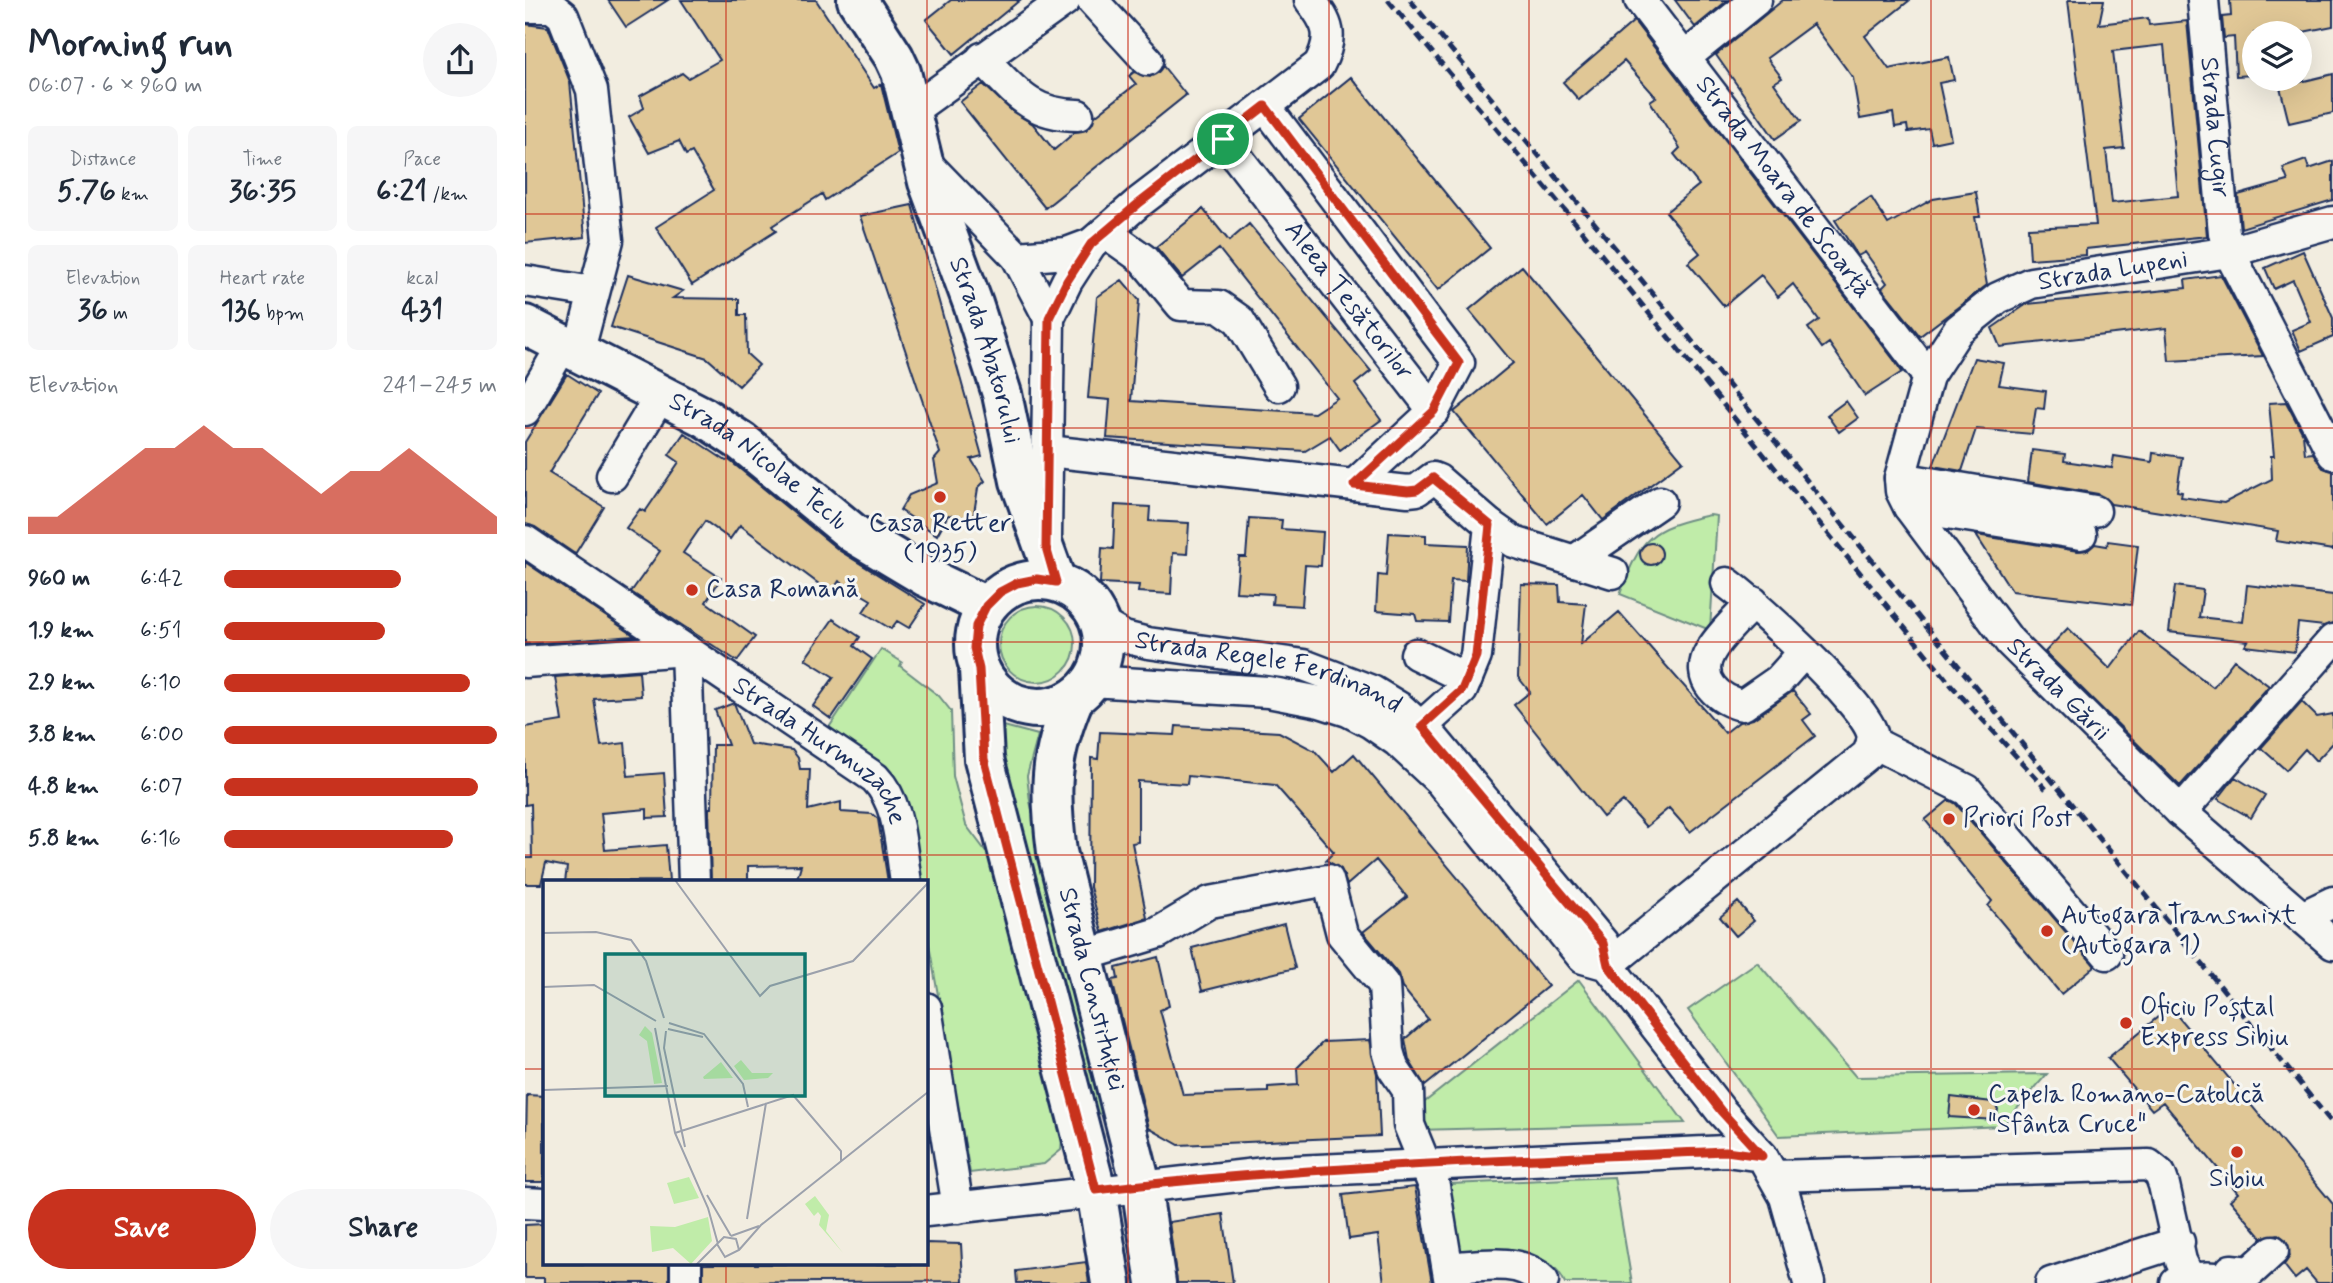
<!DOCTYPE html>
<html lang="en">
<head>
<meta charset="utf-8">
<style>
  :root { --surface:#fff; --page:#f6f6f7; --text:#1f2937; --muted:#747a83; --accent:#c8321e }
  body { margin:0; font-family:Mynerve,sans-serif; background:var(--page); color:var(--text); height:100vh; display:flex; flex-direction:column; font-size:26px; white-space:nowrap }
  * { box-sizing:border-box; margin:0 }
  p { font-size:23px; color:var(--muted) }
  .icon { flex:none; width:38px; height:38px; fill:none; stroke:currentColor; stroke-width:2; stroke-linecap:round; stroke-linejoin:round }
  .map { position:relative; flex:1; overflow:hidden }
  .panel { display:flex; flex-direction:column; background:var(--surface); width:525px }
  .panel>* { flex:none }
  .tools { position:absolute; left:1717px; top:21px; display:grid; gap:14px }
  .tools a { display:grid; place-items:center; width:70px; height:70px; border-radius:50%; background:var(--surface); box-shadow:0 7px 28px #0002; font-size:35px }
  .pin { position:absolute; display:grid; place-items:center; width:60px; height:60px; color:#fff; margin:-30px; border:4px solid #fff; border-radius:50%; box-shadow:0 2px 7px #0007 }
  .round { display:grid; place-items:center; flex:none; width:74px; height:74px; border-radius:37px; background:var(--page) }
  .overview { display:flex; align-items:center; justify-content:space-between; height:119px; padding:0 28px }
  h1 { font-size:38px; font-weight:700; line-height:52px }
  .figures { display:grid; grid-template-columns:repeat(3,1fr); gap:10px; height:119px; padding:7px 28px }
  .figures div { display:grid; align-content:center; border-radius:10px; background:var(--page); text-align:center }
  .figures b { font-size:30px; font-weight:700 }
  .figures small { font-size:19px; font-weight:400 }
  .figures p { font-size:19px }
  .chart { height:196px; padding:14px 28px }
  .chart p { display:flex; justify-content:space-between }
  .chart svg { width:100%; height:126px; margin-top:7px; fill:var(--accent); opacity:.7 }
  .primary-button { display:flex; gap:14px; margin-top:auto; padding:14px 28px }
  .primary-button a { flex:1; height:80px; border-radius:42px; background:var(--accent); color:#fff; font-size:28px; font-weight:700; line-height:80px; text-align:center }
  .primary-button a+a { background:var(--page); color:var(--text) }
  ul { padding:0 28px; list-style:none; font-size:23px }
  li { display:grid; grid-template-columns:112px 84px 1fr; align-items:center; height:52px }
  li i { height:18px; border-radius:9px; background:var(--accent) }
  main { display:flex; flex:1; min-height:0 }
  .map>svg:first-child { display:block }
  .green { fill:#c0eca9; stroke:#6e8e84; stroke-width:2 }
  .building { fill:#e0c796; stroke:#1b2f5e; stroke-width:2; fill-rule:evenodd }
  .lines { fill:none; stroke-linecap:round; stroke-linejoin:round }
  .minor-casing { stroke:#1b2f5e; stroke-width:35 }
  .major-casing { stroke:#1b2f5e; stroke-width:44 }
  .minor { stroke:#f6f6f2; stroke-width:30 }
  .major { stroke:#f6f6f2; stroke-width:38 }
  .rail { stroke:#1b2f5e; stroke-width:5; stroke-dasharray:10 5; stroke-linecap:butt }
  .route-casing { stroke:#fff; stroke-width:14 }
  .route { stroke:#c8321e; stroke-width:9 }
  .grid { fill:none; stroke:#c8321e; stroke-width:2; stroke-opacity:0.55 }
  .poi-dot { fill:#c8321e; stroke:#f6f6f2; stroke-width:2.5 }
  .labels { text-anchor:middle; dominant-baseline:central; stroke-width:6; stroke-linejoin:round; paint-order:stroke }
  .street-label { font-size:26px; fill:#1b2f5e; stroke:#f6f6f2 }
  .poi-label { font-size:26px; fill:#1b2f5e; stroke:#f6f6f2; text-anchor:start }
  .inset-road { fill:none; stroke:#9ca1ac; stroke-width:2 }
  .view { fill:#0f766e; fill-opacity:0.15; stroke:#0f766e; stroke-width:3.5 }
  .inset-edge { fill:none; stroke:#1b2f5e; stroke-width:3.5 }
</style>
</head>
<body>
<main>
<section class="panel">
<div class="overview"><div><h1>Morning run</h1><p>06:07 · 6 × 960 m</p></div><a class="round"><svg class="icon" aria-label="share" viewBox="0 0 24 24"><path d="M12 15V3M7 8l5-5 5 5M5 13v7h14v-7"/></svg></a></div>
<div class="figures">
<div><p>Distance</p><b>5.76<small> km</small></b></div>
<div><p>Time</p><b>36:35</b></div>
<div><p>Pace</p><b>6:21<small> /km</small></b></div>
</div>
<div class="figures">
<div><p>Elevation</p><b>36<small> m</small></b></div>
<div><p>Heart rate</p><b>136<small> bpm</small></b></div>
<div><p>kcal</p><b>431</b></div>
</div>
<div class="chart"><p><span>Elevation</span>241–245 m</p>
<svg viewBox="0 0 160 44" preserveAspectRatio="none"><path d="M0 44V38L10 38L20 30L30 22L40 14L50 14L60 6L70 14L80 14L90 22L100 30L110 22L120 22L130 14L140 22L150 30L160 38V44z"/></svg>
</div>
<ul>
<li><b>960 m</b>6:42<i style="width:65%"></i></li>
<li><b>1.9 km</b>6:51<i style="width:59%"></i></li>
<li><b>2.9 km</b>6:10<i style="width:90%"></i></li>
<li><b>3.8 km</b>6:00<i style="width:100%"></i></li>
<li><b>4.8 km</b>6:07<i style="width:93%"></i></li>
<li><b>5.8 km</b>6:16<i style="width:84%"></i></li>
</ul>
<div class="primary-button"><a>Save</a><a>Share</a></div>
</section>
<div class="map">
<svg width="1808" height="1283" viewBox="0 0 1808 1283">
  <rect width="100%" height="100%" fill="#f2ede0"/>
  <filter id="ink" filterUnits="userSpaceOnUse"><feTurbulence type="fractalNoise" baseFrequency=".0143" numOctaves="2"/><feDisplacementMap in="SourceGraphic" scale="14" xChannelSelector="R" yChannelSelector="G"/><feConvolveMatrix kernelMatrix="1 2 1 2 8 2 1 2 1" color-interpolation-filters="sRGB"/></filter>
  <g filter="url(#ink)">
    <!-- green -->
    <path class="green" d="M1185,515L1192,516L1185,630L1095,594C1116,537 1124,528 1185,515Z
      M474 644a38 38 0 1 1 76 0a38 38 0 1 1-76 0Z
      M356,649L377,662L375,666L414,696L426,711L428,776L441,825L462,853L476,887L538,1129L536,1150L519,1164L445,1173L401,928V882H393L376,791L363,769L303,729Z
      M475,725L513,735L502,776L505,801L537,946L580,1112L567,1116L473,776Z
      M1232,962L1331,1077L1522,1074L1477,1126L1254,1136L1163,1010Z
      M1054,980L1160,1123L892,1130L891,1109Z
      M1089,1177L1107,1283H1040C1023,1242 971,1256 935,1257L925,1184Z"/>
    <!-- building -->
    <path class="building" d="M83,0H143L101,27Z
      M156,0H291L349,88L356,84L373,153L300,200L297,194L247,226L251,231L167,285L131,227L189,190L167,152L161,155L154,141L124,153L104,117L119,108L115,96L157,73L163,78L195,60Z
      M426,0H495L429,54L401,20Z
      M1150,0H1203L1170,27Z
      M1258,0H1385L1340,36L1364,69L1424,57L1429,80L1414,83L1426,139L1407,143L1404,129L1383,132L1382,125L1370,127L1368,113L1335,119L1328,78L1288,24L1242,58L1257,78L1249,83L1276,121L1250,139L1191,55Z
      M1543,0H1579L1574,24L1623,18L1624,25L1662,21L1682,236L1561,249V255L1505,259L1503,228L1571,225ZM1639,45L1653,196L1587,203L1581,150L1599,148L1588,51Z
      M1705,0H1808V26L1773,33H1729V75L1711,76L1709,37L1699,38L1697,17L1706,16Z
      M1109,21L1369,360L1377,372L1340,396L1304,343L1297,348L1283,328L1294,320L1268,284L1253,297L1236,275L1199,306L1163,263L1175,253L1141,212L1174,185L1149,154L1155,148L1125,101L1131,97L1099,61L1054,100L1038,82Z
      M0,24L23,27L45,82L60,237L0,243Z
      M638,66L661,95L520,208L435,102L458,84L488,112L508,124L529,150L550,132L561,130L570,116L611,84L604,76L609,72L625,77Z
      M1808,74V113L1764,123L1755,87Z
      M826,77L965,248L913,290L774,119Z
      M1781,160L1784,169L1808,161V200L1716,228L1713,195L1763,181L1758,168Z
      M1451,192L1455,217H1450L1462,285L1395,336L1357,288L1362,283L1340,252L1333,256L1310,220L1346,197L1363,224L1408,199Z
      M387,205L457,456L446,459L460,481L453,488L448,519L423,515L412,535L375,510L384,495L413,483L409,460L415,453L335,216Z
      M678,209L704,241L724,224L846,371L830,384L856,420L815,450L805,436L780,451L582,438L585,400L563,398L572,297L597,280L614,300L606,401L789,413L812,398L694,249L657,278L631,247Z
      M1778,251L1808,318V337L1776,351L1767,330L1786,322L1768,280L1749,289L1740,268Z
      M997,266L1158,461L1078,520L1058,495L1022,524L929,412L988,363L944,310Z
      M103,275L158,291L148,298L214,299V315H221L222,354L234,365L214,386L182,358L86,327Z
      M1696,275L1738,356L1644,361L1641,328L1475,347L1467,328L1502,304L1661,288L1660,280Z
      M1449,358L1479,363L1474,385L1521,391L1519,409L1511,408L1507,434L1451,429L1437,471L1408,466Z
      M42,374L73,394L24,473L79,507L50,554L10,527L0,524V442Z
      M1321,401L1333,418L1314,432L1302,415Z
      M1761,402L1778,434L1780,454L1788,453L1798,468L1808,471V550L1751,541L1753,531L1586,504L1573,494L1503,482L1507,450L1540,454L1539,461L1587,468L1589,456L1627,462L1628,453L1657,457L1652,491L1657,492L1656,497L1699,503L1747,479L1746,456H1749L1744,403Z
      M159,433L201,461L204,460L315,551L400,604L384,628L372,621L366,629L338,612L346,600L314,581L306,593L215,525L205,539L180,521L158,553L196,578L181,602L230,637L212,661L106,592L135,551L101,528L115,509L120,512L154,462L144,455Z
      M590,505L625,507L624,521L664,523L662,554L648,553L646,594L613,592L614,585L575,583L577,548L588,549Z
      M724,518L757,520L756,529L798,532L796,566L780,565L777,606L747,604L748,594L711,592L714,557H721Z
      M864,533L901,535V543L943,545L941,581L926,580L923,622L892,621L890,614L851,611L853,575L861,576Z
      M1451,535L1553,551L1563,550L1570,544L1582,546L1583,541L1613,545L1606,605L1487,591Z
      M1115 554a11 11 0 1 1 22 0a11 11 0 1 1-22 0Z
      M0,562L110,636L0,644Z
      M996,584L1034,585L1035,602L1061,604L1056,644L1094,612L1200,733L1214,722L1228,719L1268,691L1286,714L1278,720L1290,736L1165,832L1144,808L1121,827L1098,801L1078,817L989,705L1005,692L993,677Z
      M1722,585L1808,595V623L1799,626L1773,623L1770,652L1720,646L1723,641L1644,632L1650,586L1678,590L1674,617L1718,622Z
      M308,619L335,637L329,646L347,659L306,719L288,706L309,677L280,659Z
      M1543,628L1585,669L1614,631L1688,687L1709,660L1744,686L1655,786L1520,652Z
      M114,671L116,696L69,699L76,746L100,743L103,776L139,773L142,817L122,818V809L76,813L80,850L141,845L144,881L40,882L42,867L21,863L16,884H0V858H7L6,804L0,805V727L37,721L30,677Z
      M1777,702L1792,717L1808,714V743L1791,761L1780,749L1761,770L1736,748Z
      M209,703L225,744L267,750L273,758L275,769H285L283,810L316,802V812L347,814L353,819L363,882H271L276,865L223,866V882H186L184,808H187L188,745H203L190,710Z
      M651,726L754,732L790,751L809,772L829,754L1023,986L900,1086L884,1060L880,1039L903,1019L877,987L873,974L838,932L882,897L851,860L822,885L816,869L801,860L809,852L750,785L663,776L662,784L613,781V842L607,843L622,918L577,932L565,887L566,758L573,759L575,732L650,735Z
      M1710,777L1740,795L1726,818L1693,799Z
      M1424,800L1431,804L1570,966L1536,994L1463,906L1467,901L1400,820Z
      M1213,902L1229,921L1211,936L1195,917Z
      M759,924L770,968L677,991L667,948Z
      M633,957L644,1006L635,1010L658,1095L743,1092V1087L773,1085L772,1068L798,1042L845,1040L852,1074L855,1136L654,1145L624,1128L587,980L593,979L591,968Z
      M1645,1007L1808,1204V1283H1792L1781,1270L1770,1279L1759,1265L1765,1256L1761,1240L1753,1234L1737,1238L1705,1200L1713,1193L1638,1102L1627,1110L1583,1058Z
      M2,1095L19,1096V1182H0Z
      M1426,1097L1467,1102L1473,1109L1471,1120L1424,1117Z
      M890,1187L907,1283H859L853,1235L824,1239L818,1195Z
      M698,1214L708,1283H652L644,1222Z
      M19,1224V1264H144V1283H19V1278H0V1225Z
      M401,1243L436,1244L438,1281L178,1283V1264H401Z
      M561,1262L564,1283H492L491,1271Z"/>
    <g class="lines">
      <!-- minor casing -->
      <g class="minor-casing">
        <g id="minor">
          <path d="M567,0L622,60"/>
          <path id="s1" d="M1115,0L1403,376"/>
          <path id="s2" d="M1678,0L1699,233L1704,252L1808,454"/>
          <path d="M0,7H27L38,16L67,90L83,240L54,350"/>
          <path d="M457,58C489,90 504,115 553,115"/>
          <path d="M1159,58L1231,0"/>
          <path d="M740,106L934,363L909,411"/>
          <path d="M386,111L540,0"/>
          <path id="s3" d="M698,139L909,411L829,485"/>
          <path d="M399,161L492,257L524,318"/>
          <path id="s4" d="M1808,222L1704,252L1506,283L1473,298L1433,330L1403,376L1375,478L1376,491L1384,507L1485,642L1656,812L1808,944"/>
          <path d="M580,232L618,259L656,305L694,306L714,320L754,386"/>
          <path d="M492,257L542,253L566,244"/>
          <path d="M0,281L68,292"/>
          <path d="M0,410L39,343"/>
          <path d="M523,451L883,491L892,490L908,478L913,480L965,525L951,656L937,690L897,726"/>
          <path d="M87,476L137,393"/>
          <path d="M1375,478L1570,511"/>
          <path d="M1384,507L1556,534"/>
          <path d="M965,525L989,542L1088,573"/>
          <path d="M521,538L524,318L542,281L566,244L613,203L794,65C809,36 804,24 785,0"/>
          <path id="s5" d="M0,541L350,778C376,805 375,847 381,882"/>
          <path d="M1049,561L1135,502"/>
          <path d="M1228,602C1214,618 1195,634 1185,652C1169,679 1194,701 1218,705L1254,680L1279,652"/>
          <path id="s6" d="M575,623L599,637L623,643L779,665L847,691L875,708L908,738L1078,943L1083,965L1196,1111L1237,1156L1260,1197L1284,1283"/>
          <path d="M161,650L169,882"/>
          <path d="M891,654L942,679"/>
          <path d="M0,662L161,650"/>
          <path d="M566,681L743,692L795,702L823,711L846,723L872,741L915,781L1058,958L1083,965"/>
          <path d="M1347,742L1442,790L1582,954"/>
          <path d="M1656,812L1808,640"/>
          <path d="M1777,917L1808,902"/>
          <path d="M557,956L633,933L685,902L803,880L817,934L859,985L863,1051L868,1068L883,1090L884,1125L909,1186L925,1283"/>
          <path d="M1083,965L1343,754C1345,748 1349,740 1347,733C1339,703 1231,604 1202,583"/>
          <path d="M401,1008L433,1208"/>
          <path d="M1249,1176L1624,1165L1635,1174L1639,1185L1656,1261L1665,1279"/>
          <path d="M0,1203L19,1204"/>
          <path d="M401,1211L749,1172L1201,1151L1237,1156"/>
          <path d="M161,1264V1283"/>
          <path d="M923,1268C953,1266 994,1256 1018,1281"/>
          <path d="M1706,1270L1725,1272L1748,1251"/>
          <path d="M1526,1283L1654,1242"/>
          <path d="M1651,1283C1671,1276 1693,1276 1713,1283"/>
        </g>
      </g>
      <!-- major casing -->
      <g class="major-casing">
        <g id="major">
          <path id="s7" d="M332,0L369,57L376,72L403,182L448,304L477,394L495,481L531,581"/>
          <path id="s8" d="M0,325L179,417L217,442L329,534L401,577L461,606"/>
          <circle cx="514" cy="644" r="64"/>
          <path d="M454,669L459,759L571,1190L586,1283"/>
          <path id="s9" d="M549,698C524,758 524,789 532,852L616,1185L631,1283"/>
        </g>
      </g>
      <!-- minor -->
      <use href="#minor" class="minor"/>
      <!-- major -->
      <use href="#major" class="major"/>
      <!-- rail -->
      <path class="rail" d="M863,0L1049,221L1427,686L1521,789
        M885,0L1239,428L1808,1124"/>
    </g>
  </g>
  <g class="lines" filter="url(#ink)">
    <!-- route casing -->
    <g class="route-casing">
      <path id="route" d="M740,106L934,363L909,411L829,485L883,491L892,490L908,478L965,525L951,656L937,690L897,726L1078,943L1083,965L1196,1111L1237,1156L1201,1151C991,1160 781,1166 571,1190L459,759L454,669L449,648L451,626L461,606L475,592L492,583L512,579L531,582L521,547L524,318L542,281L566,244L613,204Z"/>
    </g>
    <!-- route -->
    <use href="#route" class="route"/>
  </g>
  <!-- grid -->
  <path class="grid" d="M201,0V882M402,0V1283M603,0V1283M804,0V1283M1004,0V1283M1205,0V1283M1406,0V1283M1607,0V1283M0,214H1808M0,428H1808M0,642H1808M0,855H1808M0,1069H19M401,1069H1808M201,1264V1283"/>
  <!-- markers -->
  <g class="poi-dot">
    <circle cx="415" cy="497" r="7"/>
    <circle cx="167" cy="590" r="7"/>
    <circle cx="1424" cy="819" r="7"/>
    <circle cx="1522" cy="931" r="7"/>
    <circle cx="1601" cy="1023" r="7"/>
    <circle cx="1449" cy="1110" r="7"/>
    <circle cx="1712" cy="1152" r="7"/>
  </g>
  <g class="labels">
    <!-- street labels -->
    <g class="street-label">
      <text stroke="none"><textPath href="#s2" startOffset="128">Strada Cugir</textPath></text>
      <text stroke="none"><textPath href="#s1" startOffset="236">Strada Moara de Scoarță</textPath></text>
      <text transform="translate(1588 271) rotate(-9)">Strada Lupeni</text>
      <text stroke="none"><textPath href="#s3" startOffset="205">Aleea Țesătorilor</textPath></text>
      <text stroke="none"><textPath href="#s7" startOffset="376">Strada Abatorului</textPath></text>
      <text stroke="none"><textPath href="#s8" startOffset="271">Strada Nicolae Teclu</textPath></text>
      <text stroke="none"><textPath href="#s6" startOffset="177">Strada Regele Ferdinand</textPath></text>
      <text stroke="none"><textPath href="#s4" startOffset="824">Strada Gării</textPath></text>
      <text stroke="none"><textPath href="#s5" startOffset="364">Strada Hurmuzache</textPath></text>
      <text stroke="none"><textPath href="#s9" startOffset="299">Strada Constituției</textPath></text>
    </g>
    <!-- poi labels -->
    <g class="poi-label">
      <text x="415" y="524" text-anchor="middle">Casa Retter<tspan x="415" dy="30">(1935)</tspan></text>
      <text x="181" y="590">Casa Romană</text>
      <text x="1438" y="819">Priori Post</text>
      <text x="1536" y="916">Autogara Transmixt<tspan x="1536" dy="30">(Autogara 1)</tspan></text>
      <text x="1615" y="1008">Oficiu Poștal<tspan x="1615" dy="30">Express Sibiu</tspan></text>
      <text x="1463" y="1095">Capela Romano-Catolică<tspan x="1463" dy="30">"Sfânta Cruce"</tspan></text>
      <text x="1712" y="1179" text-anchor="middle">Sibiu</text>
    </g>
  </g>
  <!-- overview -->
  <g transform="translate(18 880)">
    <rect width="385" height="385" fill="#f2ede0"/>
    <path d="M102,146L109,153L119,203L111,204L104,161L96,155ZM198,180L209,193H230L225,198L201,200L191,186ZM178,182L190,198L161,199L160,197ZM146,297L156,318L131,324L124,303ZM272,316L286,335L283,351L300,373L276,345L278,336L275,332L271,336L262,324ZM165,337L169,361L148,384L130,368L109,372L107,346L132,347Z" fill="#c0eca9"/>
    <path class="inset-road" d="M132,0L217,116L227,106L310,81L385,3M0,53L53,52L88,60L103,81L121,138M0,107L51,105L113,141M126,143L161,154L200,204L205,227M112,148L132,253L165,328L175,364M125,149L160,157M123,151L121,168L142,267M0,210L125,206M132,253L250,215L298,271V282M164,315L188,356M204,339L223,223M188,356L216,346M196,370L218,345L385,212M153,385L181,357L193,359L196,370L182,377L174,364"/>
    <path class="view" d="M62,74H262V216H62Z"/>
    <rect width="385" height="385" class="inset-edge"/>
  </g>
</svg>
<div class="tools">
<a><svg class="icon" aria-label="layers" viewBox="0 0 24 24"><path d="M12 4l9 5-9 5-9-5zM3 14l9 5 9-5"/></svg></a>
</div>
<div class="pin" style="left:698px;top:139px;background:#1e9e55"><svg class="icon" aria-label="arrive" viewBox="0 0 24 24"><path d="M6 21V4h12l-3 4 3 4H6"/></svg></div>
</div>
</main>
</body>
</html>
